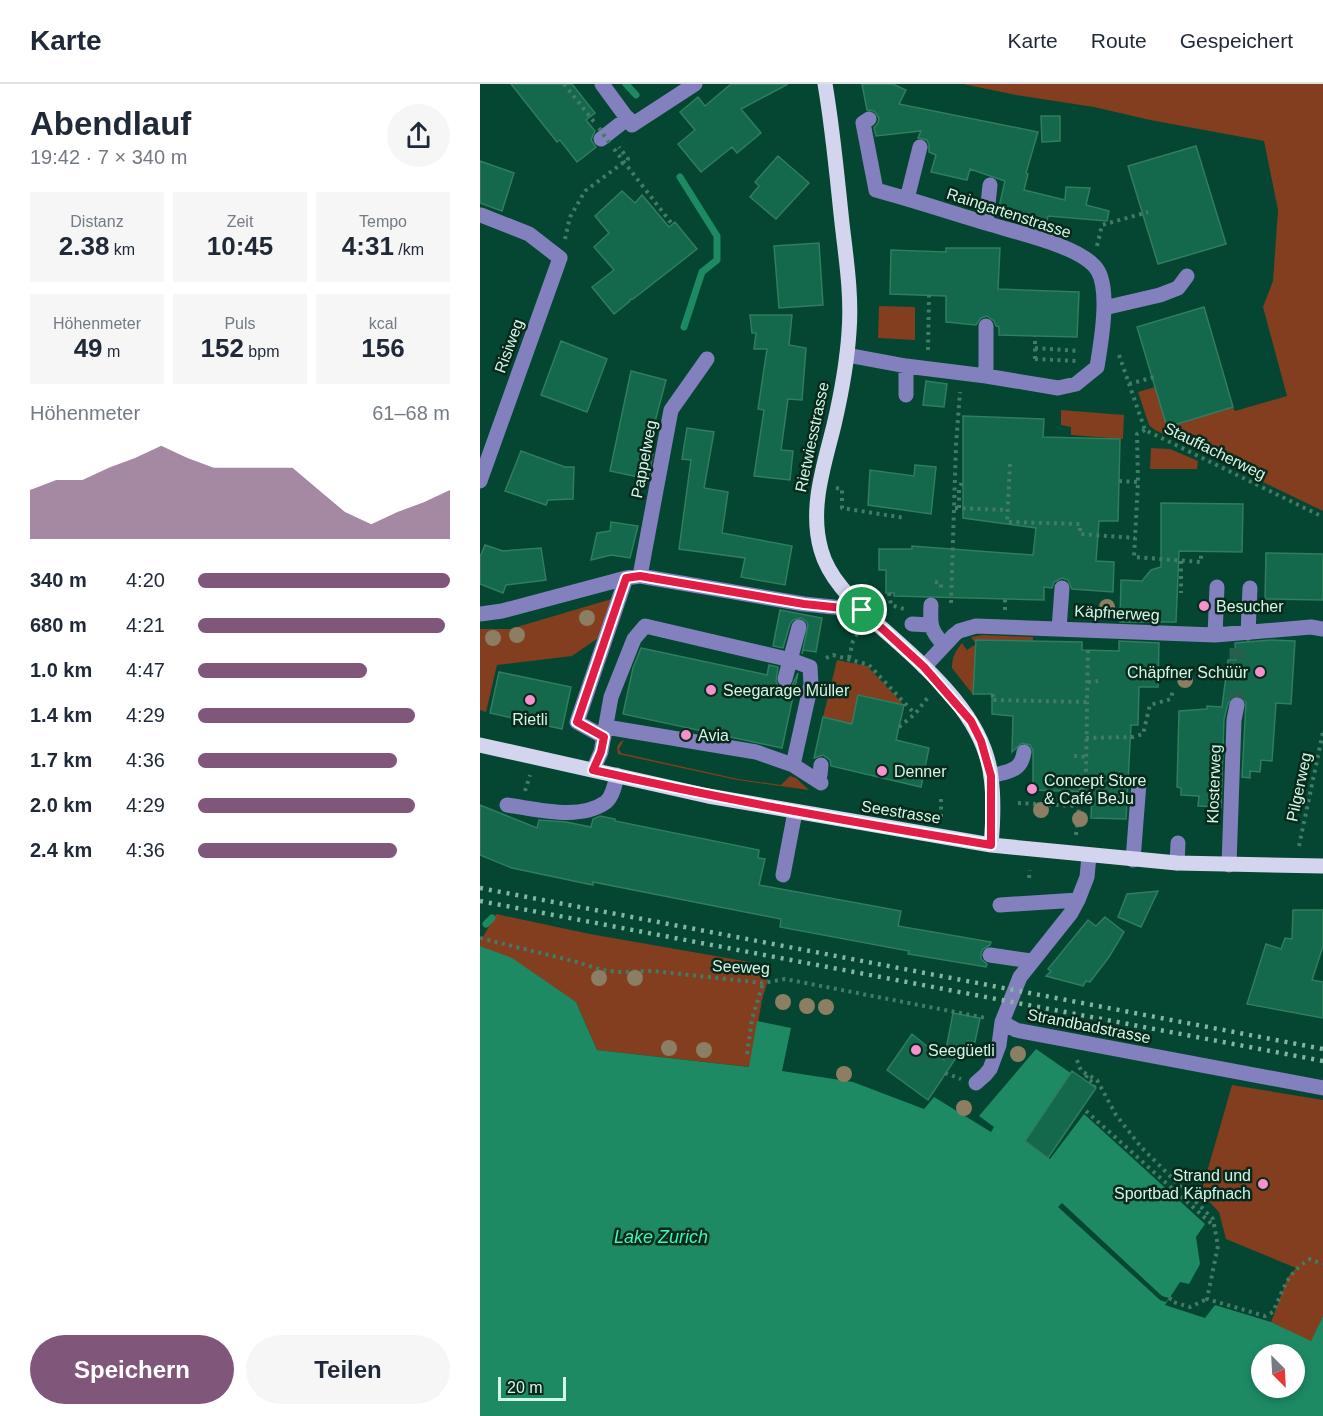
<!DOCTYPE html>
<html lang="de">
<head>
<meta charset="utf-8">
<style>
  :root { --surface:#fff; --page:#f6f6f7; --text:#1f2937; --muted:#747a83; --line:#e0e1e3; --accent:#80577a }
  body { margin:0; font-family:Arial,sans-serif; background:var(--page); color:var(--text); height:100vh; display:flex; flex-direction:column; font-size:22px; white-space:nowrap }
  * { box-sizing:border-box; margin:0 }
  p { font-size:20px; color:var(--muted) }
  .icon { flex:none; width:33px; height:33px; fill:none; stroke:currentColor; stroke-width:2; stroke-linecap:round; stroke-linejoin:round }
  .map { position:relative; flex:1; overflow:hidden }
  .drawer { display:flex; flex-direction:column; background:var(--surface); width:480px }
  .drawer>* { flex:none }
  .needle { width:39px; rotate:156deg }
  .fabs { position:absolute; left:771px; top:1260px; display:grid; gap:12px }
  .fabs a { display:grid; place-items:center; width:54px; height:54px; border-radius:50%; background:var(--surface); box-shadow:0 3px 9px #0003; font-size:30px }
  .scale { position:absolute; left:18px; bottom:15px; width:68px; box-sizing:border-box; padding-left:6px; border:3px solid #d2f7e5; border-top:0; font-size:16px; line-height:21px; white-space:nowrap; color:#d2f7e5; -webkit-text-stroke:4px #08291c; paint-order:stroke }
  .pin { position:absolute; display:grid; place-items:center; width:51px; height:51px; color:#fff; margin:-26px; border:3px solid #fff; border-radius:50%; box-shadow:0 2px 6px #0007 }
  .round { display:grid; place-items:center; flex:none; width:63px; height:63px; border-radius:32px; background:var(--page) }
  .head { display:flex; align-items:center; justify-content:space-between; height:102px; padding:0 30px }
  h1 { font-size:33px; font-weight:700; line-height:45px }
  .stats { display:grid; grid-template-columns:repeat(3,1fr); gap:9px; height:102px; padding:6px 30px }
  .stats div { display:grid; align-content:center; border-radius:0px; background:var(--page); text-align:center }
  .stats b { font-size:26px; font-weight:700 }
  .stats small { font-size:16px; font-weight:400 }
  .stats p { font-size:16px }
  .chart { height:168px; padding:12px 30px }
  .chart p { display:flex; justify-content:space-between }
  .chart svg { width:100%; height:108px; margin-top:6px; fill:var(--accent); opacity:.7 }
  .button { display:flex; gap:12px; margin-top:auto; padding:12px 30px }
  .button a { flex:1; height:69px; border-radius:36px; background:var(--accent); color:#fff; font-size:24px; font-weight:700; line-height:69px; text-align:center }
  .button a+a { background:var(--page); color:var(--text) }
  ul { padding:0 30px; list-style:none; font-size:20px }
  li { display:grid; grid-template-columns:96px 72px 1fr; align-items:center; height:45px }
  li i { height:15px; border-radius:8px; background:var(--accent) }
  header { display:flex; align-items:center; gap:36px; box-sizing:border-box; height:84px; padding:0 30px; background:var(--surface); border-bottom:2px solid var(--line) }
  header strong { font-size:28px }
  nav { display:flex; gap:33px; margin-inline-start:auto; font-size:21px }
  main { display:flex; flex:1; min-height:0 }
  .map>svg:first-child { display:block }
  .green { fill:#823e1e }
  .water { fill:#1d8a64; fill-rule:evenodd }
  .pier { fill:#044631 }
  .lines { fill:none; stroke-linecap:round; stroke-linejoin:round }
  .stream { stroke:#1d8a64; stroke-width:7 }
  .building { fill:#14684b; stroke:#307d5f; stroke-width:1.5 }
  .minor-tunnel { stroke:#23614c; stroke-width:15; stroke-dasharray:15 8; stroke-linecap:butt }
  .path { stroke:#427b67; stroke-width:4; stroke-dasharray:3 4.5; stroke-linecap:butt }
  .minor { stroke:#8281bd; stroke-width:15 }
  .major { stroke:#d3d4ed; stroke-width:15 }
  .rail { stroke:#86b6a3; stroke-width:4.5; stroke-dasharray:3 6; stroke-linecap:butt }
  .path-bridge { stroke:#427b67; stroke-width:4; stroke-dasharray:3 4.5; stroke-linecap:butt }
  .minor-bridge { stroke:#8281bd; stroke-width:15 }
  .tree { fill:#8b7e62 }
  .route-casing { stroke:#fff; stroke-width:12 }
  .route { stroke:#e11d48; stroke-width:8 }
  .poi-dot { fill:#f790cd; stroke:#08291c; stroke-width:2 }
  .labels { text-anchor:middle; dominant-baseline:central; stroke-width:5; stroke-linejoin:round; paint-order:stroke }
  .street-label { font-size:16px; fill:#d2f7e5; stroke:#08291c }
  .poi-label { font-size:16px; fill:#d2f7e5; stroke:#08291c; text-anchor:start }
  .water-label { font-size:18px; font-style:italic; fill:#41f6b6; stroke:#08291c }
</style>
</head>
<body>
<header>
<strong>Karte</strong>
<nav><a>Karte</a><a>Route</a><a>Gespeichert</a></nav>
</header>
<main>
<section class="drawer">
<div class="head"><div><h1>Abendlauf</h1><p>19:42 · 7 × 340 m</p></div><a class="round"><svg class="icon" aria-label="share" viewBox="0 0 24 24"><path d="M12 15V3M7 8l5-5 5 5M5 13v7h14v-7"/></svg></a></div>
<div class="stats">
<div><p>Distanz</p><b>2.38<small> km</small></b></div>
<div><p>Zeit</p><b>10:45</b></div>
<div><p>Tempo</p><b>4:31<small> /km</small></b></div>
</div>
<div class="stats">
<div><p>Höhenmeter</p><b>49<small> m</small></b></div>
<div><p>Puls</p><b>152<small> bpm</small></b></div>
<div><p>kcal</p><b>156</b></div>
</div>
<div class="chart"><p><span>Höhenmeter</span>61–68 m</p>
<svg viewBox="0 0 160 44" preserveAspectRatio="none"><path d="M0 44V24L10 20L20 20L30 15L40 11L50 6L60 11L70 15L80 15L90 15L100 15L110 24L120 33L130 38L140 33L150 29L160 24V44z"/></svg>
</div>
<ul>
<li><b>340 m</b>4:20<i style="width:100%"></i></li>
<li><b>680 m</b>4:21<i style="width:98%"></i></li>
<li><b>1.0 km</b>4:47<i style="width:67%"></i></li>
<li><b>1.4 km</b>4:29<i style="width:86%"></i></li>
<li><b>1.7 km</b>4:36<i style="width:79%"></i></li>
<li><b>2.0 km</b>4:29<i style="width:86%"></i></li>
<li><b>2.4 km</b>4:36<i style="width:79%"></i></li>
</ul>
<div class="button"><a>Speichern</a><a>Teilen</a></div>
</section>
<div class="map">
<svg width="843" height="1332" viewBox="0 0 843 1332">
  <rect width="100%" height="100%" fill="#044631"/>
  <!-- green -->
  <path class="green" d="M483,0H843V427L675,346L669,341L658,308L675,303L687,342L753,323L755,327L807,312L783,223L793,197L798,126L784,57L670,36L614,23L536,11Z
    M399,222L435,223V256L398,254Z
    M581,326L644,331L643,355L591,351V343L581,341Z
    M671,364L690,365L718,377L717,385H670Z
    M135,514L121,552L92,572L17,581L6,628L0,626V545H30Z
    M503,551L553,553V558L497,556L494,612L472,584C472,574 475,567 482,559L487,566L496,560L491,553Z
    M357,576L387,582L424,621L379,611L372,640L343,633Z
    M144,656L139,665L141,669L258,695L301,701L310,692L316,694L329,706L257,696L138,670L137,663L140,658Z
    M16,830L110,850L292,882L282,916L270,983L117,966L96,918L0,862V858Z
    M752,1001L843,1016V1232L831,1258L791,1238L808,1193L816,1184L746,1155L739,1128L721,1109Z"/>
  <!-- water -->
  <path class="water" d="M0,862L32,874L96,918L117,966L269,983L277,937L311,944L302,987L373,998L444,1025L454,1013L511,1048L514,1043L499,1032L556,965L608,1001L562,1069L570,1075L604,1030L725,1140L716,1153L720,1180L709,1200L700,1198L685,1221L725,1234L735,1221L791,1238L831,1257L843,1232V1332H0ZM782,1270H814V1304H782Z"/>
  <!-- pier -->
  <path class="pier" d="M582,1119L682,1212L689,1214L686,1218L680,1216L578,1123Z"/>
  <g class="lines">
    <!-- stream -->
    <path class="stream" d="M146,0L156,11
      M200,93L237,152V176L222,188L204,243
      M6,840L12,834"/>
  </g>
  <!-- building -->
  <path class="building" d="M31,0H92L115,29L106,36L115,47L111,56L116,63L97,78L80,56L77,58Z
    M251,0H308L261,25L281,49L257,69L252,63L221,88L198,60L215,46L200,28L218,13L225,22Z
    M382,0H413L426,6L419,20L558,48L546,89L548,90L544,106L585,116L586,103L610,104L606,121L629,127L627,137L568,132L565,144L517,132L525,97L490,85L487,96L451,88L456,71L449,68V61L447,56L438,54L441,47L396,52L394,44L398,39L399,34L394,27L387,26Z
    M561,32H580V57L562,58Z
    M716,62L746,160L678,180L648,82Z
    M298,72L329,99L296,135L270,113L279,102L275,98Z
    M0,77L34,89L22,127L0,119Z
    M142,107L155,119L162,111L189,143L195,138L217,165L153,215H151L149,218L134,230L112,203L134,186L114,163L129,149L115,132Z
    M339,159L343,221L299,224L294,162Z
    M466,164H520L518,205L599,208L597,253L519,251V243L516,242L514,237L507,232L501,234L496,241L466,238V212L410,210L411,166L466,168Z
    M724,223L753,323L687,343L657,243Z
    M270,231H312L309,261L326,264L322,316L308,315L301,366L313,367L310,396L274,392L284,326L278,325L287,265H274L276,249H272Z
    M81,257L127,275L107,328L61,311Z
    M151,287L186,296L167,368L173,370L168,395L130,387Z
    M446,297L467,300L464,323L443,321Z
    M483,332L564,335L563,353L640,355L638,437H619L616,477L634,478L633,508L592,505L588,496L582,494L574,498L572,504L564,503V516L414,512V509H406V486H399V465H432V462L553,471L556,444L483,434Z
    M207,344L234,348L224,404L248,408L242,449L312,462L305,501L261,493L265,474L199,465L211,376L202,375Z
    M41,367L85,383H94L93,415L68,416L66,421L25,407Z
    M435,381L456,383L451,430L388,421L390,386L434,392Z
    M681,419L763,420L762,468L699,467L696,538H640L641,496L662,497L671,486L681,483Z
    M131,438L158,442L150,474L131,471L111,476L117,449L130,447Z
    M5,461L23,467L61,464L66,496L26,501L23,509L0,500V473Z
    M786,469L843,470V516L785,515Z
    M300,526L342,534L336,568L323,566L322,570L328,541L326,537L321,534L313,536L310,540L303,564L293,562Z
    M496,556L602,558V566L639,567V557L679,559L678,603H659L658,641H651L646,735L611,734L612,708L553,706V666L550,661L542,659L532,668L533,632L512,630V610H493Z
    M791,556L815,557L811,620L796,619L792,677L781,676L780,688L770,687V694L762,693L766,618L759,612H753L748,619L744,635L741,723L718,722L719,712L701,711V704L697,703L699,627L727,625V622L742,623L748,576H756L755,559Z
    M161,564L287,591L289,581L298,583L296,597L298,601L303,604L312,601L318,589L302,664L143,630L153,584Z
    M19,588L91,603L82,645L10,629Z
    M378,611L424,621L416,656L449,664L441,703L351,682L350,676L343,671L334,674L343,633L372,640Z
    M0,721L57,744L59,736L86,738L111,743L113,735L120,732L135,735V737L279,766L278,774L285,775L279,801L421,827L418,842L511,858L510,861L503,865L501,869V875L507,880L506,883L428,870L429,867L300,843L301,835L113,798V801L32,784L0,771Z
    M678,807L661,843L638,833L647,810Z
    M813,826H843V862L832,896L843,898V934L767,920L786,860L801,865L805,854L812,855Z
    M625,833L644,848L629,873L610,898L606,897L603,902L566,892L571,887L568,885L608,836L616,842Z
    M473,929L500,934L495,958L487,957L448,1016L407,986L432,950L464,976Z
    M592,987L616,1004L568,1074L545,1057Z"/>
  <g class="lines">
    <!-- minor-tunnel -->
    <path class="minor-tunnel" d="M757,621V564"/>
    <!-- path -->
    <path class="path" d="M84,0L115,39
      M134,65L192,140
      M85,155L90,133L105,107L148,75L139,63
      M617,162L622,141L668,128
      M555,264L600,267
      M448,266L449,211
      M639,271L665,346L843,433
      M555,275L596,277
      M555,275V252
      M649,300L678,292
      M665,346L657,350L658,398L654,473L721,478V468
      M530,380L527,438L600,440V450L655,454
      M639,397L658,398
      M356,404L362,405V424L425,434
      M475,424L527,426
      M479,424V406L482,398
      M701,477V509
      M455,498L461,499V507
      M409,509L411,521L424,525
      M471,519L476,361L480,308
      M525,526V515
      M346,574L353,571L389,581L435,630
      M369,574L373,557L379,547
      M608,598L618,597
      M513,610L512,616L607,618L608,564
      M419,643L435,630L449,612
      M606,654L653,653L663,650L670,621L691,615L693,605
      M594,672L606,673
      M602,706H612
      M45,707L50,691
      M538,719L598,722
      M461,733V711
      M596,751L602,695H606L607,618
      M819,762L843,648
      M549,794L550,786
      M0,854L97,878L122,886L138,888L173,887L283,899L305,895L506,934
      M267,970L272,935L283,899
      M597,976L601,987L617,996L636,1031L661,1063L733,1135L738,1162L727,1215L785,1232L793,1228C804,1204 807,1189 830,1175L843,1180
      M465,989L481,995
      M607,991L606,994L615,1000L614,1002
      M606,1027L734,1142
      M689,1214L693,1216V1218L710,1223L727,1215"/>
    <!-- minor -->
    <path class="minor" d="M122,0L152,41L215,0
      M121,55L148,34
      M427,115L440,63
      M506,139L510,101
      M624,224L680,211L698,204L707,192
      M367,271L426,282L506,292L578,304L596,300L617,283C621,259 630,208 618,187C604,162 533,148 506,139C469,128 433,116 396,106L383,39L389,35
      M426,282V311
      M506,292V242
      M0,397L80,174L49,150L1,131
      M160,492L191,326L227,275
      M451,521C450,541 450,546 464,561
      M0,530L22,527L146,494L160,492L324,520L382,526
      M432,540L450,541
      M579,545L582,504
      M768,549L770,504
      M735,551L737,503
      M444,583L474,551L479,547L496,542L735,551L831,543L843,545
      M126,643L276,668L313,681L341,699
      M124,653L97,638L146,494
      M113,686L121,668L131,613L154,555L165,542L311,576L330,583L331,600L313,681
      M340,691L341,681
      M511,692C528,687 541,688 544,668
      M27,721C57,725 100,737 126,718C133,712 135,700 137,691
      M653,776L659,699
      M697,779L698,759
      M749,781L754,636L757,621
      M303,791L315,728
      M520,821L598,816
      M510,871L551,877
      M522,938L536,946L843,1004
      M496,999L505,991L510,985L519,961L522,938L540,893L591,829L598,816L607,793L609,772"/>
    <!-- major -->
    <path class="major" d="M345,0C353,46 357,93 362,139C366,174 372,212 369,248C367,279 361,311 354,341C344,382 329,424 341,466C349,495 373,517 394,537C439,578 504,628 511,693C514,715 513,739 511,761
      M0,661L228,712L511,761L697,779L843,782"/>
    <!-- rail -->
    <path class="rail" d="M0,804L843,965
      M0,817L843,977"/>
    <!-- path-bridge -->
    <path class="path-bridge" d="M119,44L130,60"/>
    <!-- minor-bridge -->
    <path class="minor-bridge" d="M305,595L319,543"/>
  </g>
  <!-- trees -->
  <g class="tree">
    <circle cx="627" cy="523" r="8"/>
    <circle cx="107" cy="534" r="8"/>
    <circle cx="37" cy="551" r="8"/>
    <circle cx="13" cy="554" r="8"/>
    <circle cx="705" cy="596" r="8"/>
    <circle cx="561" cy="726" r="8"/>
    <circle cx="600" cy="735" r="8"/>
    <circle cx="119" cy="894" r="8"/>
    <circle cx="155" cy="894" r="8"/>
    <circle cx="303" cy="918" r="8"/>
    <circle cx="327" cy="922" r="8"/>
    <circle cx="346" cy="923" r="8"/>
    <circle cx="189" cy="964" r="8"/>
    <circle cx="224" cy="966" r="8"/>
    <circle cx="538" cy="970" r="8"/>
    <circle cx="364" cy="990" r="8"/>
    <circle cx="484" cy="1024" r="8"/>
  </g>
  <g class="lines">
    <!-- route casing -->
    <g class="route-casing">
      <path id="route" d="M160,492L324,520L382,526L444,583L491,637L501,657L511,692V761C378,739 245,716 113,686L121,668L124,653L97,638L146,494Z"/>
    </g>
    <!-- route -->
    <use href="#route" class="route"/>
  </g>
  <!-- markers -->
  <g class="poi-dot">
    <circle cx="724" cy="522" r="6"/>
    <circle cx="780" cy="588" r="6"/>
    <circle cx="231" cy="606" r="6"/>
    <circle cx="50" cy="616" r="6"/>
    <circle cx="206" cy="651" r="6"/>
    <circle cx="402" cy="687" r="6"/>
    <circle cx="552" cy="705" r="6"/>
    <circle cx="436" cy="966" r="6"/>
    <circle cx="783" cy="1100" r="6"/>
  </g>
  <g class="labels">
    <!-- street labels -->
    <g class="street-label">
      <text transform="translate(529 129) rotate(18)">Raingartenstrasse</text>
      <text transform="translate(29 262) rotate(-70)">Risiweg</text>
      <text transform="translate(332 353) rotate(-78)">Rietwiesstrasse</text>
      <text transform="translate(735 367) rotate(26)">Stauffacherweg</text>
      <text transform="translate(164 375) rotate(-79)">Pappelweg</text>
      <text transform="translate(637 529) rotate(3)">Käpfnerweg</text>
      <text transform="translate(734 700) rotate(-88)">Klosterweg</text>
      <text transform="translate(819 703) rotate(-78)">Pilgerweg</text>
      <text transform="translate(421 728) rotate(9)">Seestrasse</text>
      <text transform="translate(261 883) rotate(3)">Seeweg</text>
      <text transform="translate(609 942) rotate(11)">Strandbadstrasse</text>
    </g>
    <!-- poi labels -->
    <g class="poi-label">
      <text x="736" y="522">Besucher</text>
      <text x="768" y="588" text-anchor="end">Chäpfner Schüür</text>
      <text x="243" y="606">Seegarage Müller</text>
      <text x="50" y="635" text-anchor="middle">Rietli</text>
      <text x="218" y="651">Avia</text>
      <text x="414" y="687">Denner</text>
      <text x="564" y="696">Concept Store<tspan x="564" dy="18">&amp; Café BeJu</tspan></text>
      <text x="448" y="966">Seegüetli</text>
      <text x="771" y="1091" text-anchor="end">Strand und<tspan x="771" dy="18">Sportbad Käpfnach</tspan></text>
    </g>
    <!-- water labels -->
    <g class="water-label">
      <text x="181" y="1153">Lake Zurich</text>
    </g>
  </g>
</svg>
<div class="fabs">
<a><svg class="needle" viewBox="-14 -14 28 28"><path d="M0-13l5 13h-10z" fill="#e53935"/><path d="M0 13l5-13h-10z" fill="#747a83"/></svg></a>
</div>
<div class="scale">20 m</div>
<div class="pin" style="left:382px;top:526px;background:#1e9e55"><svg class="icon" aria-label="arrive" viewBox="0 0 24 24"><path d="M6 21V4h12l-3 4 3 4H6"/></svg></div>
</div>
</main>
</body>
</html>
